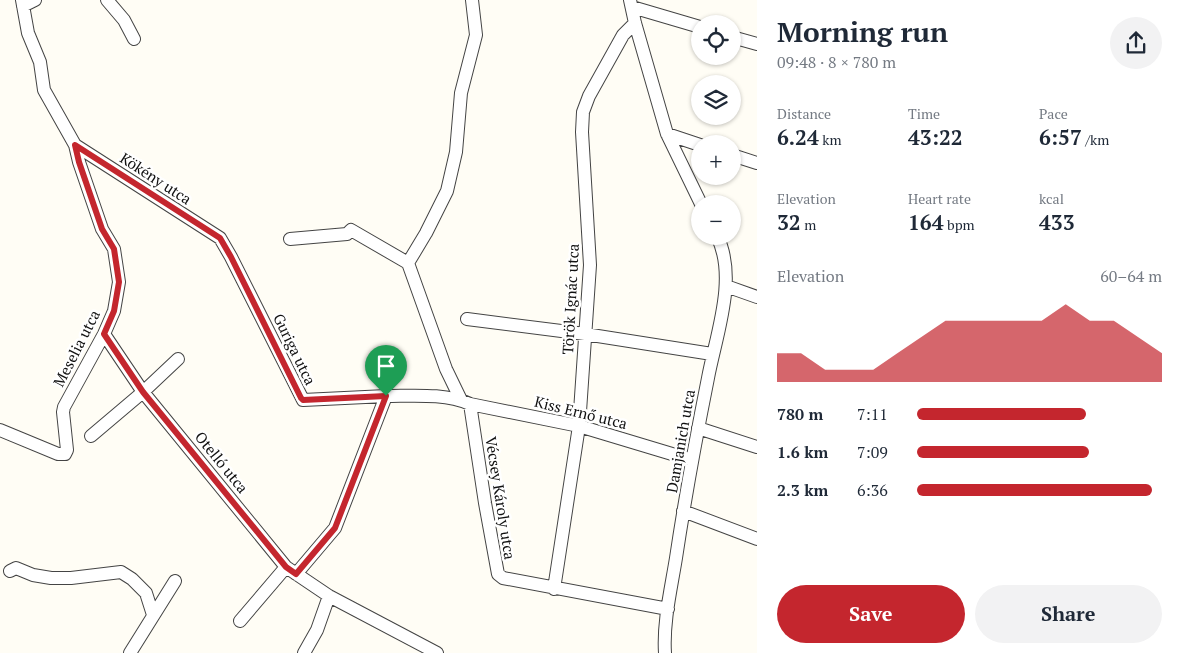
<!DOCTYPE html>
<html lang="en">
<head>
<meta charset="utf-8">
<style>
  :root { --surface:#fff; --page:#f2f2f3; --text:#1f2937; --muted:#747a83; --accent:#c4262e }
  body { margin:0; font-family:"PT Serif",serif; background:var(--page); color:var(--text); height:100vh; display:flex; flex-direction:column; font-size:19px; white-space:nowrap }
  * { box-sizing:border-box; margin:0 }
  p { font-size:16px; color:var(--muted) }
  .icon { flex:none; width:28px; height:28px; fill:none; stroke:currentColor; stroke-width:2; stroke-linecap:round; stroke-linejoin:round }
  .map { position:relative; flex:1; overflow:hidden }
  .drawer { display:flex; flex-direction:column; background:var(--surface); width:425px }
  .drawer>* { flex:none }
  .buttons { position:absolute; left:691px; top:15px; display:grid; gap:10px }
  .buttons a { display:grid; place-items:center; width:50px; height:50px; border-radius:50%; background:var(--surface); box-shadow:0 1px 4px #0004; font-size:25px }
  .pin { position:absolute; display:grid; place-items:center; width:42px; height:42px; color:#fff; margin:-51px -21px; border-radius:50% 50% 50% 0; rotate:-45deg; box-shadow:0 0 5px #0007 }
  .pin .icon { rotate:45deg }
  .round { display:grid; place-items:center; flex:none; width:52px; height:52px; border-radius:26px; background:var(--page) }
  .head { display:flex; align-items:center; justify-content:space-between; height:85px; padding:0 20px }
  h1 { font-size:28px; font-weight:800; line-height:38px }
  .stats { display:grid; grid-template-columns:repeat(3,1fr); gap:8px; height:85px; padding:5px 20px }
  .stats div { display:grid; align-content:center }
  .stats b { font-size:21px; font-weight:800 }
  .stats small { font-size:14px; font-weight:400 }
  .stats p { font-size:14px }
  .chart { height:140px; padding:10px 20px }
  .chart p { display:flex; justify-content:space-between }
  .chart svg { width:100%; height:90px; margin-top:5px; fill:var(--accent); opacity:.7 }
  .cta { display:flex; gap:10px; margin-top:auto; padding:10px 20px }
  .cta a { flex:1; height:58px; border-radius:30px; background:var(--accent); color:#fff; font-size:20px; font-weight:800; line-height:58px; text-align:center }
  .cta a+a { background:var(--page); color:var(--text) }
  ul { padding:0 20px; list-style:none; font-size:16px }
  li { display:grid; grid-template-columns:80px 60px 1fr; align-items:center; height:38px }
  li i { height:12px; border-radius:6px; background:var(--accent) }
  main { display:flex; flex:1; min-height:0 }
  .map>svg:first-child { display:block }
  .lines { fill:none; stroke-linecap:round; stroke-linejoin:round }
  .minor-casing { stroke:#444; stroke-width:14 }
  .minor { stroke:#fff; stroke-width:12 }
  .route-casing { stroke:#fff; stroke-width:10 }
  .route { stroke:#c4262e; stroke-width:6 }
  .labels { text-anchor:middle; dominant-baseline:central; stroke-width:5; stroke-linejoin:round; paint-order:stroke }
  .street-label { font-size:15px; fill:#111; stroke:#fff }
</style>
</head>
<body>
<main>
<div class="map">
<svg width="757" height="653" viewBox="0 0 757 653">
  <rect width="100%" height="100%" fill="#fffdf5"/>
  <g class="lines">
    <!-- minor casing -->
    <g class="minor-casing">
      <path id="minor" d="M107,0L124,20L134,39
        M630,0L635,23L667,134L701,204
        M23,6L35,0
        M632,7L700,27
        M732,37L757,44
        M667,134L700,145
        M75,145L220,238L231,257L303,400L386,396
        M732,155L757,163
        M290,239L347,234L351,230L408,263
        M408,263L426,233L447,191L456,152L461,93L476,35L472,0
        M408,263L446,369L461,400
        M726,286L757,297
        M467,319L585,334L712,354
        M104,334L143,392L286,567L329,596L437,653
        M470,404L485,503L498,574L503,578L668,609
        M698,428L757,447
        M0,430L58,454H65L67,450L63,412L64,407L104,334L114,311L119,282L114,249L102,229L79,162L75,145L44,90L40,62L28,33L22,0
        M91,436L143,392L178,359
        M683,511L757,539
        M10,571L16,568L33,575L51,578H71L121,572L132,579L146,593L153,615
        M296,574L335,528L386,396C413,396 445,393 470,404L579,426L692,460
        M554,589L579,426L590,265L582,132L583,112L589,96L623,35L635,23
        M240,621L286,567
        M130,653L175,581
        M304,653L317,630L329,596
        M665,653C663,622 671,589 676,558C685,498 696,438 708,378C716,335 738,278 717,236"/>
    </g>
    <!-- minor -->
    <use href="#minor" class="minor"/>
  </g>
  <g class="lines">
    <!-- route casing -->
    <g class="route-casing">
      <path id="route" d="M75,145L220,238L231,257L301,398L303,400L386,396L335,528L296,574L286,567L143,392L104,334L114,311L119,282L114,249L102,229L79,162Z"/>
    </g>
    <!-- route -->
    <use href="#route" class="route"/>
  </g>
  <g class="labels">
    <!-- street labels -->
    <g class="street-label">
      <text transform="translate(156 178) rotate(33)">Kökény utca</text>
      <text transform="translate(570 299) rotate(-87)">Török Ignác utca</text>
      <text transform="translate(76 348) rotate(-63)">Meselia utca</text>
      <text transform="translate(295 349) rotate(64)">Guriga utca</text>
      <text transform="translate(581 412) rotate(14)">Kiss Ernő utca</text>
      <text transform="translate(680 441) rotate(-80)">Damjanich utca</text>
      <text transform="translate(222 462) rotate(51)">Otelló utca</text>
      <text transform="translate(501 498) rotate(81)">Vécsey Károly utca</text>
    </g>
  </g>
</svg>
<div class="buttons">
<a><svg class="icon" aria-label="locate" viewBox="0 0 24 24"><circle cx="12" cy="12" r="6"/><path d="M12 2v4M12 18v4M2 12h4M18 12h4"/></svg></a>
<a><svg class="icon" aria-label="layers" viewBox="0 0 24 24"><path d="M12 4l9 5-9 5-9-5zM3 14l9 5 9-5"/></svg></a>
<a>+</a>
<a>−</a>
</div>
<div class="pin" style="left:386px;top:396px;background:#1e9e55"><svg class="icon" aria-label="arrive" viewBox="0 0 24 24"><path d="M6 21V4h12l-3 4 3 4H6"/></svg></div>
</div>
<section class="drawer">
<div class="head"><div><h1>Morning run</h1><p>09:48 · 8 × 780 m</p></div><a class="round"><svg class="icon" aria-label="share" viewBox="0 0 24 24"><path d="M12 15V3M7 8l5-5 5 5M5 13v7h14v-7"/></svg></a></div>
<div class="stats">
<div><p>Distance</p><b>6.24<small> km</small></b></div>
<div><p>Time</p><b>43:22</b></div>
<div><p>Pace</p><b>6:57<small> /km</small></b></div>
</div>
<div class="stats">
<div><p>Elevation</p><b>32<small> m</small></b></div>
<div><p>Heart rate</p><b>164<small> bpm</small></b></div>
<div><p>kcal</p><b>433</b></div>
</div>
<div class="chart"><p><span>Elevation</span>60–64 m</p>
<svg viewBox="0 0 160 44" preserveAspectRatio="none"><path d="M0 44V30L10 30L20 38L30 38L40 38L50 30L60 22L70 14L80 14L90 14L100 14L110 14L120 6L130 14L140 14L150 22L160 30V44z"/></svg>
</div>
<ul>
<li><b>780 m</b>7:11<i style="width:69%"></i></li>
<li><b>1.6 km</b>7:09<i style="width:70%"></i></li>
<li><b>2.3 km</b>6:36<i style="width:96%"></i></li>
</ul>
<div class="cta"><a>Save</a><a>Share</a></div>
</section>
</main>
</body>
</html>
